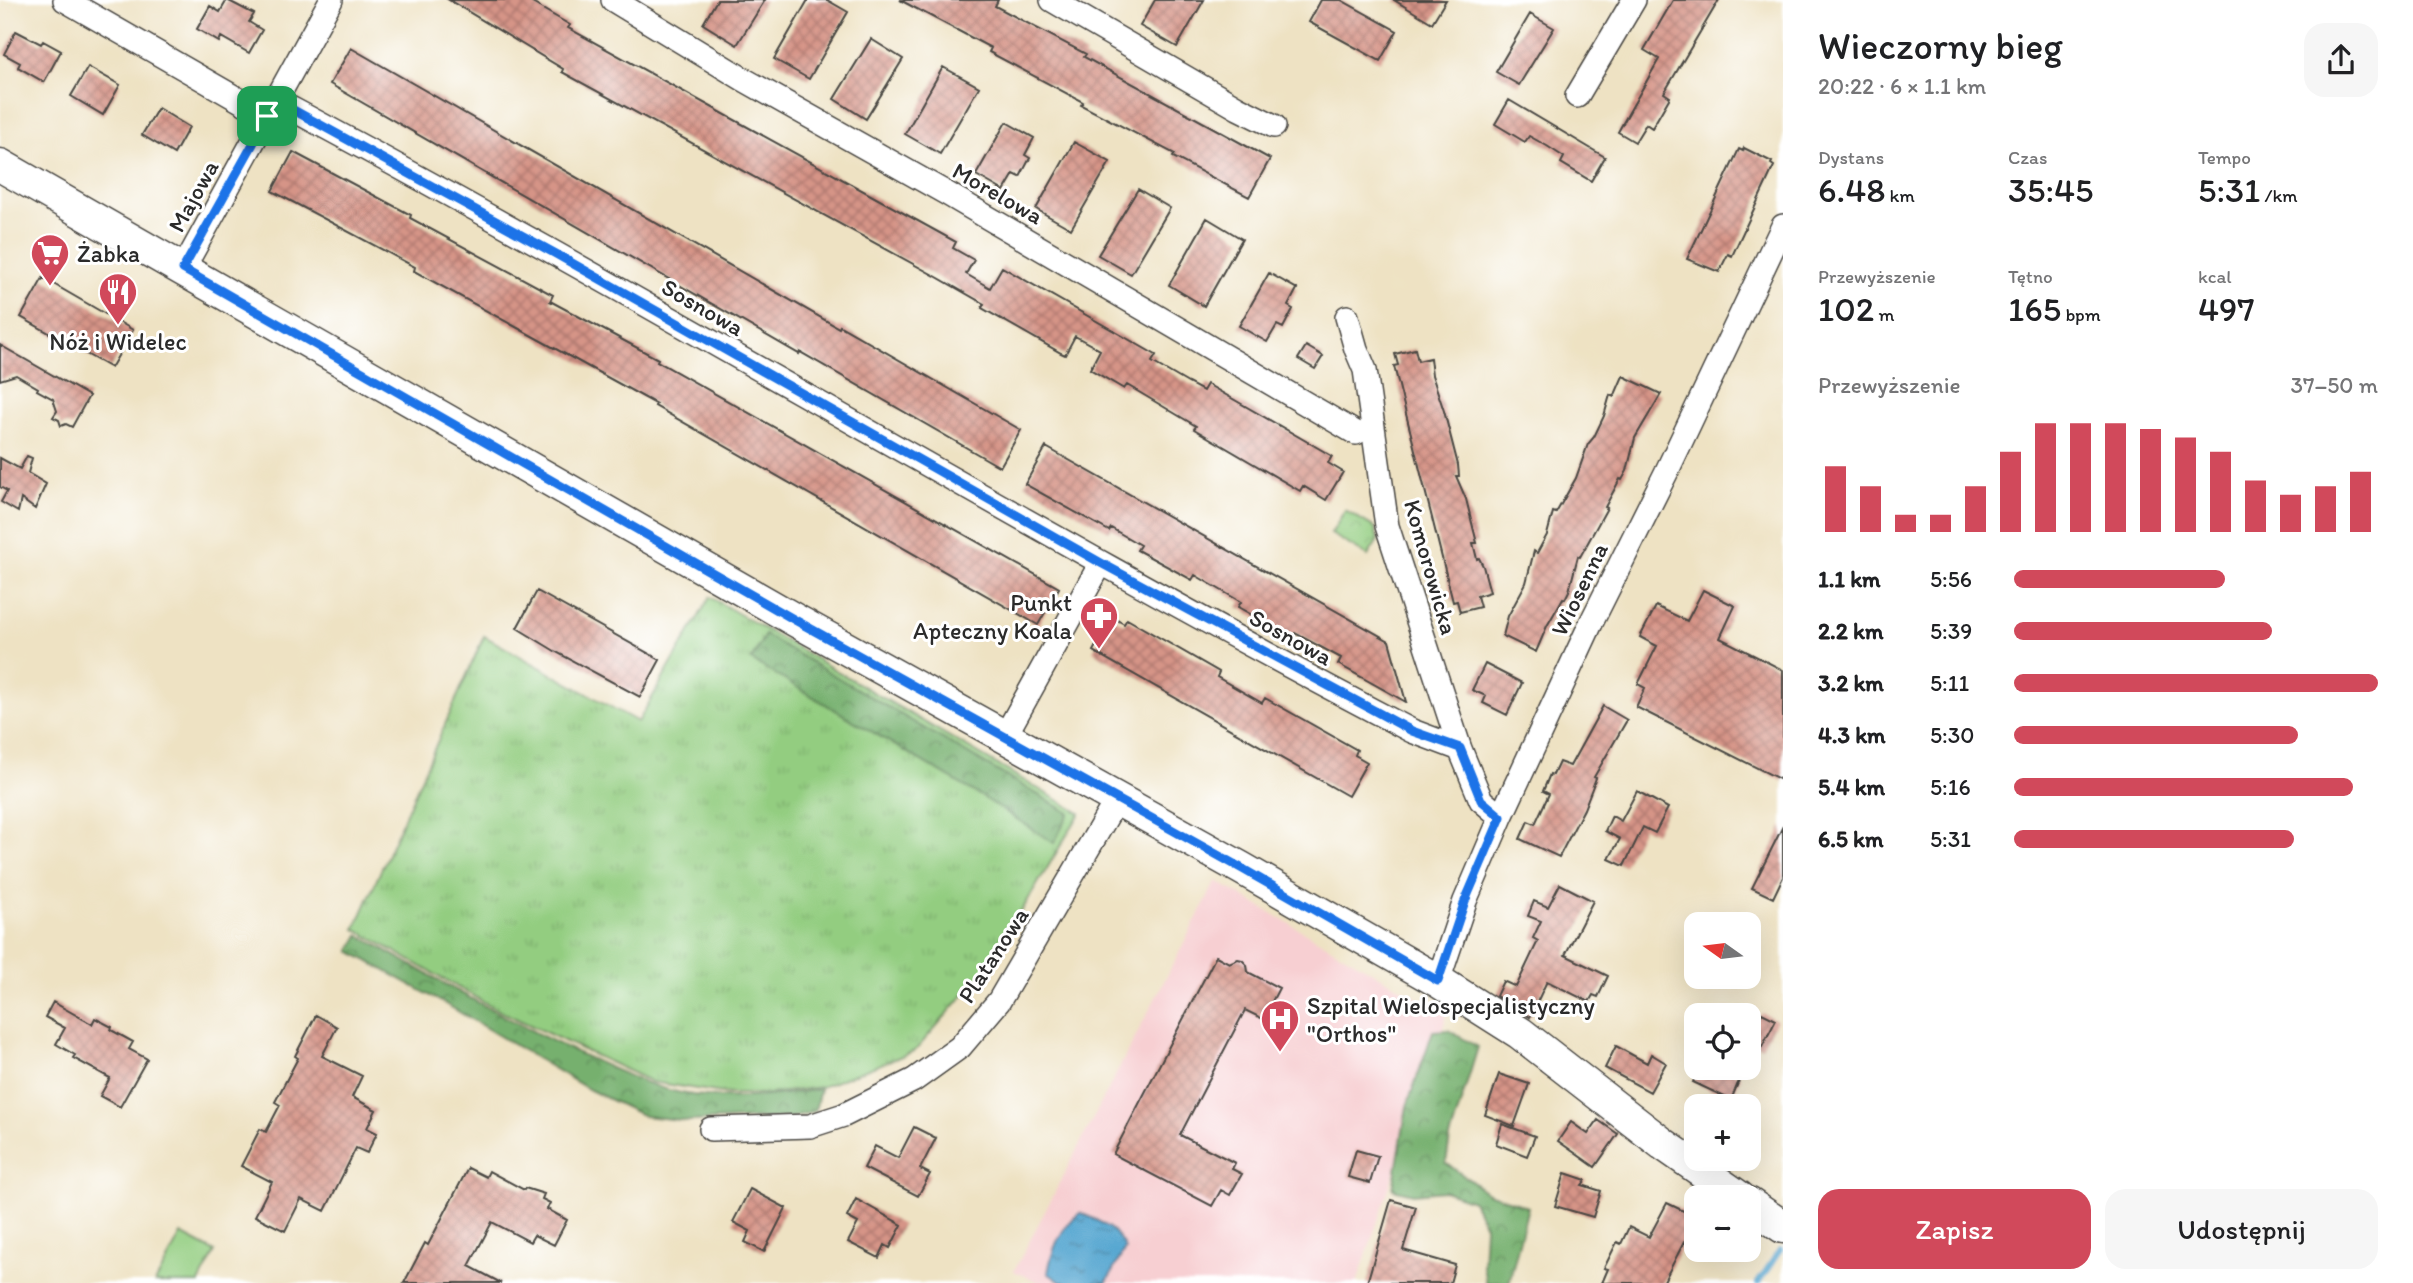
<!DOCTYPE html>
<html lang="pl">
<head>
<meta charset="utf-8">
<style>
  :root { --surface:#fff; --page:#f6f6f6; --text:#202124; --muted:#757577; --accent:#d1495b }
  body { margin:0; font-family:Itim,sans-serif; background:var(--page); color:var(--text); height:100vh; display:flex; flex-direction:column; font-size:26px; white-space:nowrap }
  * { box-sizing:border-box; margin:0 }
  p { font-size:23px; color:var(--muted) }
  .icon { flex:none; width:38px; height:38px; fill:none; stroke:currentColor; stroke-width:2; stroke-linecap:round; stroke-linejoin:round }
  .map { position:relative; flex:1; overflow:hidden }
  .side { display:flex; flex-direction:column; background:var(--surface); width:630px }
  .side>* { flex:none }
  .needle { width:46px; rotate:284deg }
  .controls { position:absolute; left:1684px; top:912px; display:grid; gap:14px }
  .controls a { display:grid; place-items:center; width:77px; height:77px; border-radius:14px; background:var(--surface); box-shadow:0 7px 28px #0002; font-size:35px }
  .pin { position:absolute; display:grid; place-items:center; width:60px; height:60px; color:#fff; margin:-30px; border-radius:14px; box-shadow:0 4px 10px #0006 }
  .round { display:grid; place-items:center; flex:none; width:74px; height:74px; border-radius:21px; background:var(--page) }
  .head { display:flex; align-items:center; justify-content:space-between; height:119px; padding:0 35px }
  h1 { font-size:38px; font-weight:600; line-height:52px }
  .metrics { display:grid; grid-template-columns:repeat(3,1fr); gap:10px; height:119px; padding:7px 35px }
  .metrics div { display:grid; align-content:center }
  .metrics b { font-size:35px; font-weight:600 }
  .metrics small { font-size:19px; font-weight:400 }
  .metrics p { font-size:19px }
  .chart { height:196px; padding:14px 35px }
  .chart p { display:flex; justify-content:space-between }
  .chart svg { width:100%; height:126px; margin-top:7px; stroke:var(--accent); stroke-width:6 }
  .cta { display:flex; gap:14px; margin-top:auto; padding:14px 35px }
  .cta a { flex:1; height:80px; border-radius:21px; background:var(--accent); color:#fff; font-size:28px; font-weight:600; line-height:80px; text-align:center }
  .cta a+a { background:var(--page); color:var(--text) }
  ul { padding:0 35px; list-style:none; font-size:23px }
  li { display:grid; grid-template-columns:112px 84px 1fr; align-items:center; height:52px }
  li i { height:18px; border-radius:9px; background:var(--accent) }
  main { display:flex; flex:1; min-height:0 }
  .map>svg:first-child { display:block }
  .built { fill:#f7cfd2 }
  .grass { fill:url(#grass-tufts); stroke:#5f7c56; stroke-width:2 }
  .forest { fill:url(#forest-crowns); stroke:#506e4c; stroke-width:2 }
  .park { fill:url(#park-crowns); stroke:#5f7c56; stroke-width:2 }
  .pitch { fill:#93cd80; stroke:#5f7c56; stroke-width:2 }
  .water { fill:url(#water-ripples); stroke:#40687e; stroke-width:2 }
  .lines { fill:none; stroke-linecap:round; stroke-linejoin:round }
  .stream { stroke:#55a6d0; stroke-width:6 }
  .building { fill:url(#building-cross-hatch) }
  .street-casing { stroke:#484642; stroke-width:26 }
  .secondary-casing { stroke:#484642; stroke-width:35 }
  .street { stroke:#fff; stroke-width:23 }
  .secondary { stroke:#fff; stroke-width:32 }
  .route-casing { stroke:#fff; stroke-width:14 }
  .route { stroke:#1a73e8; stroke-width:9 }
  .labels { text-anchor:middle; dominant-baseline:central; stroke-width:6; stroke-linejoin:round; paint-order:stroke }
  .street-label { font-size:24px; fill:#2b2b2b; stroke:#fff }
  .poi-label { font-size:24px; fill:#2b2b2b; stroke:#fff; text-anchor:start }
</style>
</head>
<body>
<main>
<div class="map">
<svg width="1783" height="1283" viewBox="0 0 1783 1283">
  <defs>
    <pattern id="grass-tufts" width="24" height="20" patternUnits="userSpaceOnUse" patternTransform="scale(1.75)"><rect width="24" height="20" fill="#93cd80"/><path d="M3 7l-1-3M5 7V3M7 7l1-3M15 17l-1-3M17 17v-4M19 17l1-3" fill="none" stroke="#7fb06f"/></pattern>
    <pattern id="forest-crowns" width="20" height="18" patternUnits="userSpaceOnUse" patternTransform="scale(1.75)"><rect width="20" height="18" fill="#76b06e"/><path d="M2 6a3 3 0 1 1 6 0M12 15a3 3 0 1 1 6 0" fill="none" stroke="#618f5b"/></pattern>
    <pattern id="park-crowns" width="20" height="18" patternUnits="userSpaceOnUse" patternTransform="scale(1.75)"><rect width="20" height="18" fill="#93cd80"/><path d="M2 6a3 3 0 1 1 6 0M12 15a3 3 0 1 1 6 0" fill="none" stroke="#7fb06f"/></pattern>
    <pattern id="water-ripples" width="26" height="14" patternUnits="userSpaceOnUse" patternTransform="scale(1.75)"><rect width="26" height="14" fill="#55a6d0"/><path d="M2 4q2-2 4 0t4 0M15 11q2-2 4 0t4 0" fill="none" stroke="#4787a9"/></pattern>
    <pattern id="building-cross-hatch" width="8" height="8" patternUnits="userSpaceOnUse" patternTransform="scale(1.75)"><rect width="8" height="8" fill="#d69487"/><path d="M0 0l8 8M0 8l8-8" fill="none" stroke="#ae796f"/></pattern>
  </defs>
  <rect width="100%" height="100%" fill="#fff"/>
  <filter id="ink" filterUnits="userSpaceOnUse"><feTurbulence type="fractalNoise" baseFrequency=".0143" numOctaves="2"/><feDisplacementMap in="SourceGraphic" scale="14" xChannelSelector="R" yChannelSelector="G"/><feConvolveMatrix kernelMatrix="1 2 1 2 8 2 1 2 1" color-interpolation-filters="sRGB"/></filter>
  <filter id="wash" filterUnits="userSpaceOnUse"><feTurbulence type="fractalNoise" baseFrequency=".00686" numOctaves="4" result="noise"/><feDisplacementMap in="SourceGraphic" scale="28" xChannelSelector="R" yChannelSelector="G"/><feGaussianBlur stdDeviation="1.57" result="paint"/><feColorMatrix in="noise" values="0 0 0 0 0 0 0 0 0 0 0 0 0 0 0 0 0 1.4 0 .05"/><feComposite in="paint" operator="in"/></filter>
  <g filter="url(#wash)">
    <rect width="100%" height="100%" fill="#eee2c3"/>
    <!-- built -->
    <path class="built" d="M1216,881L1447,1015L1357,1283H1041L1014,1271Z"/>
    <!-- grass -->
    <path class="grass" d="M710,597L1080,813L988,967L915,1051L821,1087L769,1094H729L652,1082L500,1011L355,929L484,636L638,722Z"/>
    <!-- forest -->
    <path class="forest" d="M765,635L1069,813L1054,843L989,801L751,660Z
      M359,935C434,978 509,1022 589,1058C622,1073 657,1090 693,1095C736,1100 779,1096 820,1089L815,1111L792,1117L689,1121L644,1116L590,1090L454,1009L350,951Z
      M1448,1030L1478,1047L1450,1138L1446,1163L1488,1193L1528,1207L1509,1283H1486L1483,1266L1485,1226L1473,1201L1444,1191L1413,1194L1393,1189L1407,1106L1433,1031Z"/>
    <!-- park -->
    <path class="park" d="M1345,510L1375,528L1378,540L1368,556L1331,534Z"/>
    <!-- pitch -->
    <path class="pitch" d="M181,1234L215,1252L199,1283H155Z"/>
    <!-- water -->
    <path class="water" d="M1080,1213C1100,1221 1117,1229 1125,1249L1106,1283H1062L1048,1273C1052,1249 1060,1228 1080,1213Z"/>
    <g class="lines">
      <!-- stream -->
      <path class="stream" d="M1758,1283L1780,1250"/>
    </g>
    <g id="blocks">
      <!-- building -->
      <path class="building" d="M227,0L254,14L249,22L262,30L249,53L221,37L219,42L197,29L210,6L220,12Z
        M449,0H527L570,25L568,28L956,242L953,248L974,260L966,274L990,288L1002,267L1156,355L1152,362L1188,383L1203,391L1207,384L1332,456L1328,463L1343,472L1326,500L1303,486L1300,491L1194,429L1196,426L1159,404L1127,385L1124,389L1090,369L1100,350L1075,336L1065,355L1061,353L982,308L984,304L937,277L562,72L563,69Z
        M717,0H765L737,45L703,24Z
        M808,0H827L848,12L809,79L774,59Z
        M900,0H998L995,6L1086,54L1084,57L1270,159L1249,197L1173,157L1175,154L1081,105L1083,102L989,52L991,48Z
        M1155,0H1204L1177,47L1140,26Z
        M1321,0H1341L1397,31L1380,61L1309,22Z
        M1394,0H1446L1432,23Z
        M1673,0H1719L1664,93L1670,97L1652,128L1646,124L1635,142L1618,132L1659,59L1644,50Z
        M1530,14L1554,28L1519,85L1496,72Z
        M16,31L41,44L43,41L61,51L44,82L18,67L20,63L4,54Z
        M871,39L903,59L866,119L834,99Z
        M351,48L839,328L840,326L1021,430L1000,467L800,352L799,354L330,84Z
        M88,67L120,85L103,115L71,96Z
        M943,67L979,87L940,154L905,134Z
        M1509,100L1605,157L1591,181L1561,163L1564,157L1547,146L1529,136L1525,142L1495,124Z
        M158,108L189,127L174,154L142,135Z
        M1006,122L1034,138L1025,155L1030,158L1020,177L1014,174L1004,191L976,175Z
        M1074,142L1110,162L1071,229L1036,209Z
        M1744,148L1772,162L1771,164L1774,166L1732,256L1728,254L1719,272L1687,259L1739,149L1743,151Z
        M293,152L411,215L410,218L553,295L550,301L658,359L657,361L1059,588L1038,625L655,406L656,404L414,271L415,267L272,191Z
        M1138,189L1170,208L1131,274L1098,255Z
        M1207,218L1242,239L1204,306L1169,285Z
        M1269,273L1297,289L1288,306L1293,309L1283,328L1277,325L1267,342L1239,326Z
        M43,278L133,330L111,368L21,317Z
        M0,345L89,396L72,427L66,424L61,426L59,420L53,417L57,411L53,399L37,390L38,388L16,375L0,380Z
        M1306,346L1323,356L1315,369L1298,359Z
        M1415,349L1418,361L1430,358L1432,375L1444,411L1458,465L1459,476H1456L1466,499L1477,543H1473L1477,559L1479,558L1483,566L1490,592L1477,596L1480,607L1460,612L1457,601L1453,602L1394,366L1398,365L1395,354Z
        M1623,376L1661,394L1635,438L1627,471L1622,480L1620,479L1605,507L1607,508L1580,557L1578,556L1569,591L1565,599L1563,598L1547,626L1536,652L1503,636L1508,616L1526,583L1534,551L1537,553L1547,535L1553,512L1556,513L1576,478L1588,444L1594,437L1604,416L1610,395L1614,397Z
        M1046,447L1389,641L1406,702L1338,664L1341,658L1295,633L1292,638L1238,607L1241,602L1195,575L1192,580L1137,550L1140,545L1111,528L1109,531L1025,484Z
        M27,456L32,458L28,473L46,484L35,509L21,499L18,512L1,502L7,491L0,487V458L20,469Z
        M1703,590L1735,606L1720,638L1783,670V781L1636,707L1645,688L1638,684L1657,646L1640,637L1656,606L1687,621Z
        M537,591L660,660L640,697L558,653L517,628Z
        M1112,617L1124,624L1127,619L1219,672L1217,677L1262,703L1265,698L1357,750L1355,755L1367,762L1348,796L1093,651Z
        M1485,664L1522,683L1507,715L1483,703L1486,696L1472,690Z
        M1603,706L1627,720L1594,777L1596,778L1584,809L1559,857L1520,839L1528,821L1535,824L1549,794L1543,791L1550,774L1553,775L1559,762L1570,766Z
        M1637,791L1668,808L1655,833L1643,827L1624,866L1609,859L1620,839L1605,831L1612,816L1621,821Z
        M1783,826V877L1773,898L1752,888Z
        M1560,884L1593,901L1565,955L1608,976L1598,997L1593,995L1589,1002L1547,981L1530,1017L1496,996L1503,981L1516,987L1538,941L1533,938L1541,921L1528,916L1534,901L1548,907Z
        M1216,956L1229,963L1238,959L1242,960L1247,965L1248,972L1279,988L1263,1019L1245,1010L1180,1135L1235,1163L1232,1169L1242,1174L1230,1195L1221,1190L1212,1206L1113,1154Z
        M53,1002L92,1024L95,1018L112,1027L111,1030L133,1042L129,1049L147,1059L120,1107L100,1096L110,1078L73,1058L75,1055L56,1044L65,1028L45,1017Z
        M1748,1011L1760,1016L1762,1013L1776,1020L1762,1047L1748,1040Z
        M316,1015L337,1027L322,1056L362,1076L352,1097L376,1110L367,1128L377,1133L367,1153L356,1148L325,1211L301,1199L285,1231L255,1216L272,1182L241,1166L260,1129L266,1132L280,1105L275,1102L298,1058L295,1056Z
        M1616,1046L1647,1063L1651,1054L1666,1063L1650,1092L1605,1068Z
        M1700,1068H1724L1741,1076L1731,1100L1693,1082Z
        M1499,1074L1529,1084L1514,1126L1485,1115Z
        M1598,1120L1618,1134L1595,1167L1558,1141L1571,1122L1588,1134Z
        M1502,1124L1535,1136L1527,1156L1496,1144Z
        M914,1127L936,1138L920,1169L930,1174L918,1196L864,1168L875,1146L898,1158Z
        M1356,1150L1378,1156L1370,1183L1348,1177Z
        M468,1168L486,1177L489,1171L524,1190L525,1188L544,1194L542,1199L550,1203L547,1209L567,1220L554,1245L534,1235L530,1242L492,1222L469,1266L501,1283H404L425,1243L428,1245Z
        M1565,1173L1586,1180L1582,1185L1601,1191L1593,1217L1555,1206Z
        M750,1189L786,1208L764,1252L745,1242L750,1231L733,1222Z
        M856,1199L902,1225L890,1248L885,1245L879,1258L848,1242L858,1223L847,1217Z
        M1391,1200L1416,1207L1403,1250L1455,1265L1450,1283H1367Z
        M1667,1203L1696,1217V1248L1684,1242L1663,1283H1602L1608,1269L1604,1268L1617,1242L1621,1244L1629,1227L1649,1237Z"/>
    </g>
  </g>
  <g filter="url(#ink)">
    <use href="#blocks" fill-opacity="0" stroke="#484642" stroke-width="2"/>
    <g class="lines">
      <!-- street casing -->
      <g class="street-casing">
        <path id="street" d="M65,0L267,116
          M613,0L743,79L946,193L1356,433
          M1052,0L1238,108L1274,126
          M1577,96L1634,0
          M277,101C659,304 1028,531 1412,731L1460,749
          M183,269L331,0
          M1347,317L1356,349L1365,370L1387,526L1460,749L1481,800L1501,817
          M1005,736L1101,563
          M1438,981L1465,901L1501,817L1592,621L1666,473L1783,226
          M711,1129L810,1126L844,1115L914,1080L960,1047L999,1001L1117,799"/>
      </g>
      <!-- secondary casing -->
      <g class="secondary-casing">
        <path id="secondary" d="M0,165L795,620L1241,868L1438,981L1520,1033L1663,1144L1739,1197
          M1748,1203L1783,1227"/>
      </g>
      <!-- street -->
      <use href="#street" class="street"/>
      <!-- secondary -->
      <use href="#secondary" class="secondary"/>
    </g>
  </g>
  <g class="lines" filter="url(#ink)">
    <!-- route casing -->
    <g class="route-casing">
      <path id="route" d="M277,101L556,254L1101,563L1412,731L1460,748L1481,800L1501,817L1465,901L1438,981L1241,868L795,620L183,269Z"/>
    </g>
    <!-- route -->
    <use href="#route" class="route"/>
  </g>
  <!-- icons -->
  <defs>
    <g id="supermarket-pin" transform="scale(2.0125)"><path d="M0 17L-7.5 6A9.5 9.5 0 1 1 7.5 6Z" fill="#d1495b" stroke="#fff"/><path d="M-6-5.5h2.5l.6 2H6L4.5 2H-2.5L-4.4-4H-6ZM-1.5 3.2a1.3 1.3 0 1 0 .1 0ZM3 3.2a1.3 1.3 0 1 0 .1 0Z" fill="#fff"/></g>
    <g id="restaurant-pin" transform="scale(2.0125)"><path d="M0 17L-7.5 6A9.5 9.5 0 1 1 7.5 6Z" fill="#d1495b" stroke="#fff"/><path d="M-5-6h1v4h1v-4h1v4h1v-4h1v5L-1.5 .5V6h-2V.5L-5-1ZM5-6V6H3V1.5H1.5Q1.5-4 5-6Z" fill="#fff"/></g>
    <g id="pharmacy-pin" transform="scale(2.0125)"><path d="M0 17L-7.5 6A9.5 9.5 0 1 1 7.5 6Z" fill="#d1495b" stroke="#fff"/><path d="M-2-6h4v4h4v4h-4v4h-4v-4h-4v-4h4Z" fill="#fff"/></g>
    <g id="hospital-pin" transform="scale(2.0125)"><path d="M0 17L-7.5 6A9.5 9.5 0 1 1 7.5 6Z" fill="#d1495b" stroke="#fff"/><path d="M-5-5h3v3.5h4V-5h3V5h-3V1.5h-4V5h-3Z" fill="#fff"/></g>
  </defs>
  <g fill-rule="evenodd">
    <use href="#supermarket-pin" x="50" y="253"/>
    <use href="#restaurant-pin" x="118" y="292"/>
    <use href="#pharmacy-pin" x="1099" y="616"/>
    <use href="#hospital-pin" x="1280" y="1019"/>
  </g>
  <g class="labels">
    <!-- street labels -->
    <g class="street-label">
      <text transform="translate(998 193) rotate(30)">Morelowa</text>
      <text transform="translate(193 196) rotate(-61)">Majowa</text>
      <text transform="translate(703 307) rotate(30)">Sosnowa</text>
      <text transform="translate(1431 567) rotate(74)">Komorowicka</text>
      <text transform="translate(1579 589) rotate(-64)">Wiosenna</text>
      <text transform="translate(1291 637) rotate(29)">Sosnowa</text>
      <text transform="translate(993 955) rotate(-57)">Platanowa</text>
    </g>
    <!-- poi labels -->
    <g class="poi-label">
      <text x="77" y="253">Żabka</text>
      <text x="118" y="341" text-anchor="middle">Nóż i Widelec</text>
      <text x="1072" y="602" text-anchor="end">Punkt<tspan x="1072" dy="28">Apteczny Koala</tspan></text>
      <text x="1307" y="1005">Szpital Wielospecjalistyczny<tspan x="1307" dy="28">"Orthos"</tspan></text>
    </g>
  </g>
</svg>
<div class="controls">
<a><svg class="needle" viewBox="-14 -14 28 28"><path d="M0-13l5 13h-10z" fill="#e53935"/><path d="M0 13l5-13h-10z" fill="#757577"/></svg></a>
<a><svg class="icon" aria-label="locate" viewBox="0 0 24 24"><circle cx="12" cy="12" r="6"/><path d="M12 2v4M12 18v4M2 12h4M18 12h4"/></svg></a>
<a>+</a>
<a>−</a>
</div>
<div class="pin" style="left:267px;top:116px;background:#1e9e55"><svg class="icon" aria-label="arrive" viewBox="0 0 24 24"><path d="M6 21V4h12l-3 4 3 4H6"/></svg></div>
</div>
<section class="side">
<div class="head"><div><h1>Wieczorny bieg</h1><p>20:22 · 6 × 1.1 km</p></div><a class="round"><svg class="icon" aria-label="share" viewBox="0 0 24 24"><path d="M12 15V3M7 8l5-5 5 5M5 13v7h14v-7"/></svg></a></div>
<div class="metrics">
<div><p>Dystans</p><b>6.48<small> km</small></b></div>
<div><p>Czas</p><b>35:45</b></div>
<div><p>Tempo</p><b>5:31<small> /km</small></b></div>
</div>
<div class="metrics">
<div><p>Przewyższenie</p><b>102<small> m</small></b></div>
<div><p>Tętno</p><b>165<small> bpm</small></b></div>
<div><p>kcal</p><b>497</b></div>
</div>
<div class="chart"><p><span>Przewyższenie</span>37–50 m</p>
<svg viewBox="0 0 160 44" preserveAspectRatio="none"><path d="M5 44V21M15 44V28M25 44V38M35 44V38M45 44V28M55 44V16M65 44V6M75 44V6M85 44V6M95 44V8M105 44V11M115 44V16M125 44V26M135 44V31M145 44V28M155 44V23"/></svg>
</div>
<ul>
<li><b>1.1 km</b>5:56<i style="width:58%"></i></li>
<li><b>2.2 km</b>5:39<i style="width:71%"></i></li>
<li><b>3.2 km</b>5:11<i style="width:100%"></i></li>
<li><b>4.3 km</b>5:30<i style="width:78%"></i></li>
<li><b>5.4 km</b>5:16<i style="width:93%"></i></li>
<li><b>6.5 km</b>5:31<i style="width:77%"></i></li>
</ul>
<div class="cta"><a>Zapisz</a><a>Udostępnij</a></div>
</section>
</main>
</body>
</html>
